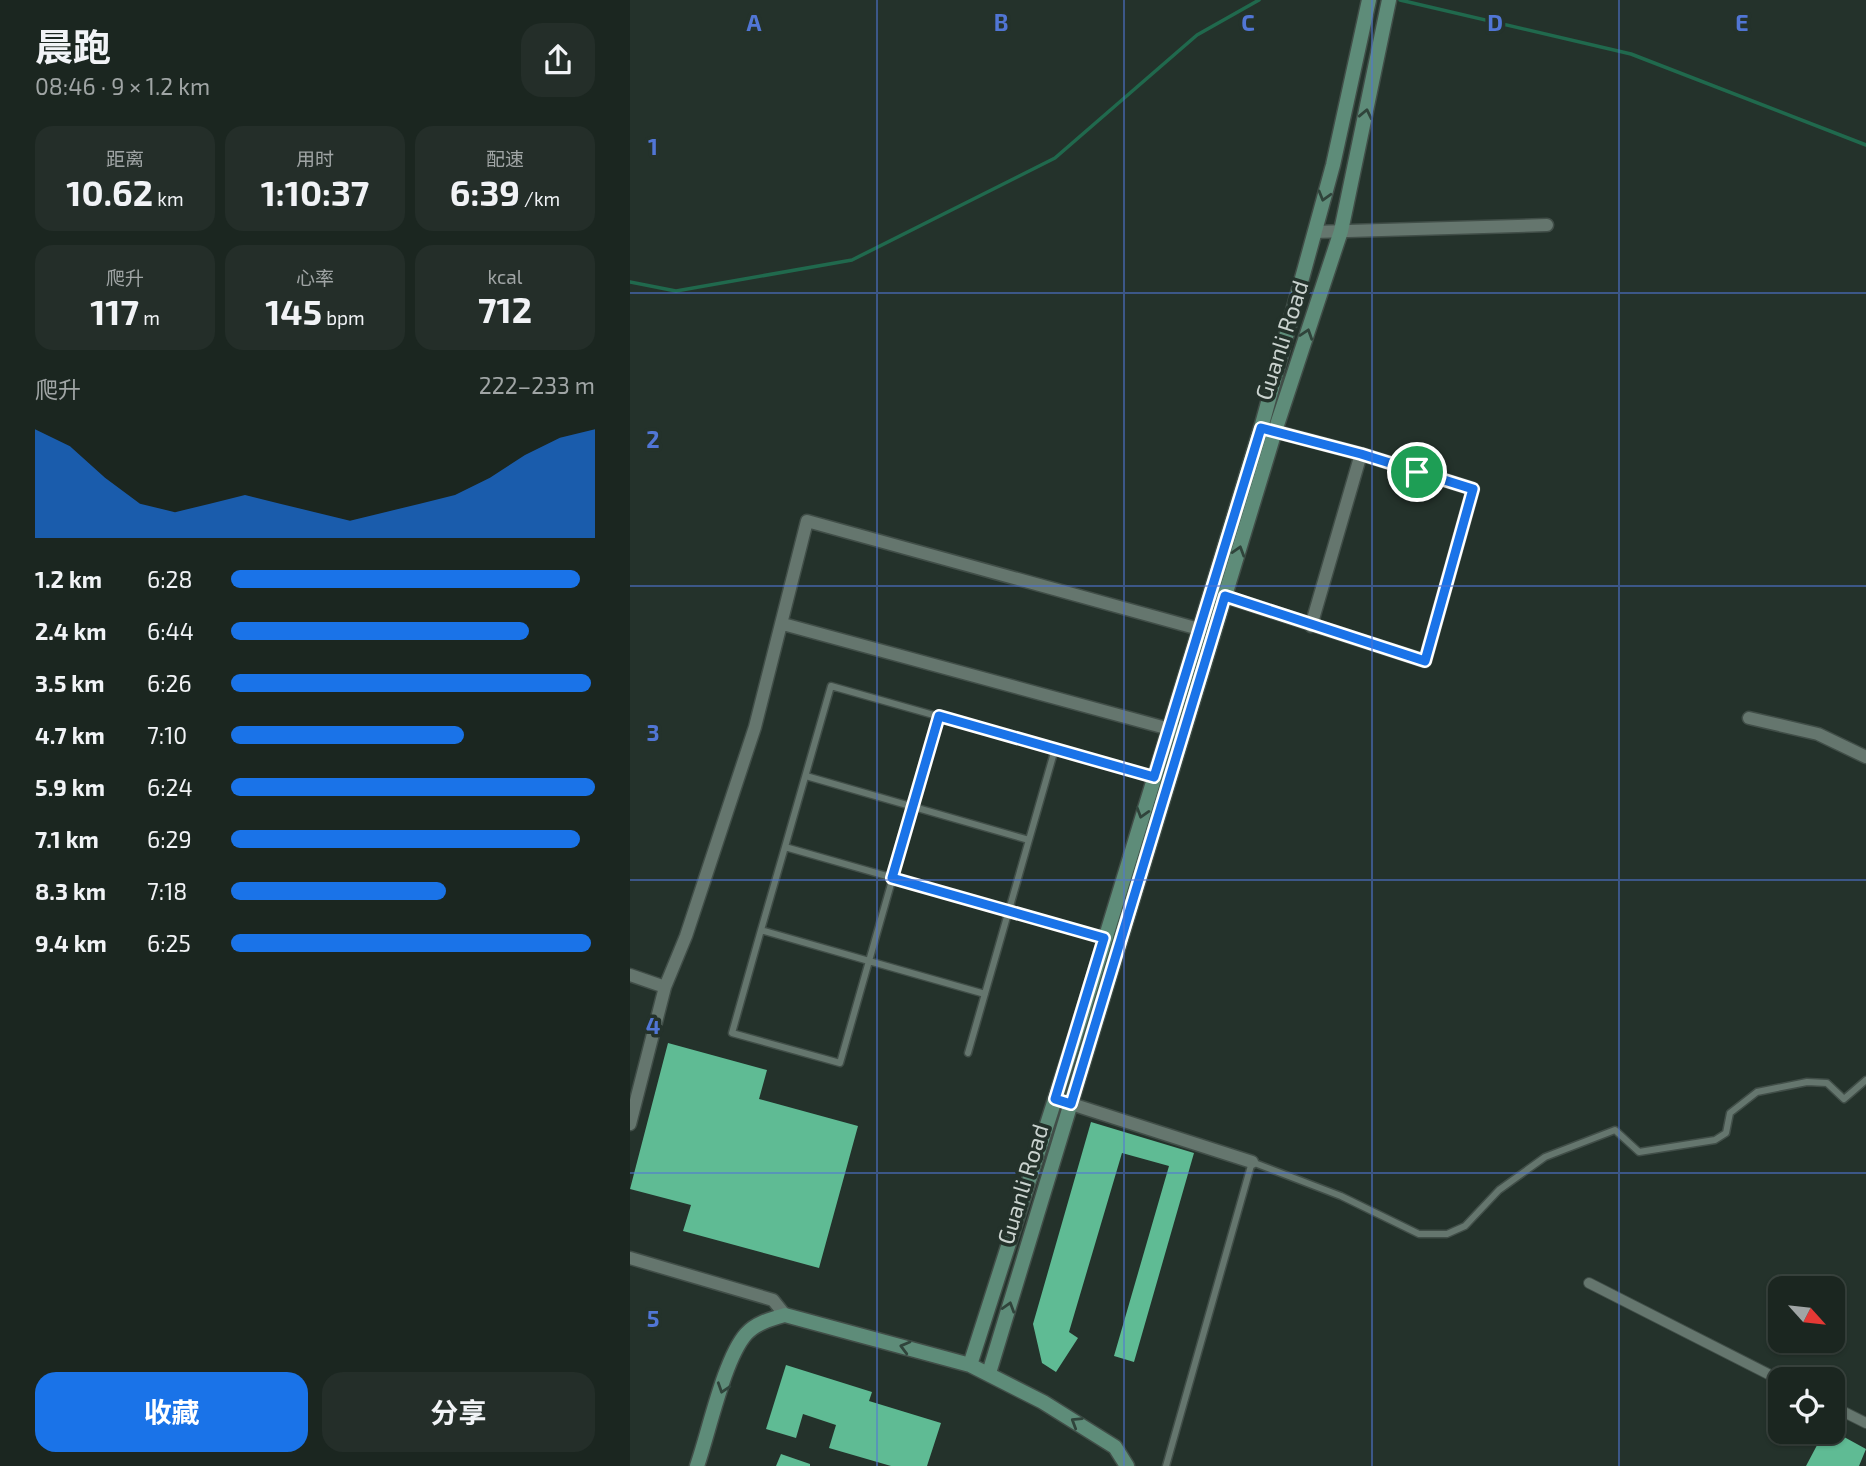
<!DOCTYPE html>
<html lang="zh">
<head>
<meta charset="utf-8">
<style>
  :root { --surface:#1b2620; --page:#242e29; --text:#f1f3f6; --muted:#a0a5a5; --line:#39433e; --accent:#1a73e8 }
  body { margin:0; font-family:"Exo 2","Noto Sans SC",sans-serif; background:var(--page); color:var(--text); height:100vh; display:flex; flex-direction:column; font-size:26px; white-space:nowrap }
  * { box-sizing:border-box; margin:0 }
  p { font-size:23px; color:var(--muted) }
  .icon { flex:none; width:38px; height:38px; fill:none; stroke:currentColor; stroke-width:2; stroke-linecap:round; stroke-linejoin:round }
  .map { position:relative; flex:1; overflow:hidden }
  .drawer { display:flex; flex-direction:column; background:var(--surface); width:630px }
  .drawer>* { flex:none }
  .needle { width:46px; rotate:117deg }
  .controls { position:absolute; left:1138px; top:1276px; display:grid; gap:14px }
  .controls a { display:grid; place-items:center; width:77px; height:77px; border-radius:14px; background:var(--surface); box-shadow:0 2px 5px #0004,0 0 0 2px var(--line); font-size:35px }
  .pin { position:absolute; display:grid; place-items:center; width:60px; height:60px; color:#fff; margin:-30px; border:4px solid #fff; border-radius:50%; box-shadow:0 2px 7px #0007 }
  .round { display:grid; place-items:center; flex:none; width:74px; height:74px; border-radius:21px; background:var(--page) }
  .headline { display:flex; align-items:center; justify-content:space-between; height:119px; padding:0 35px }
  h1 { font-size:38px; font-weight:700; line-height:52px }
  .stats { display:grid; grid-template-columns:repeat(3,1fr); gap:10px; height:119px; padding:7px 35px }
  .stats div { display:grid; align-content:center; border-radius:18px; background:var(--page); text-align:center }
  .stats b { font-size:35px; font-weight:700 }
  .stats small { font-size:19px; font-weight:400 }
  .stats p { font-size:19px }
  .chart { height:196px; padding:14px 35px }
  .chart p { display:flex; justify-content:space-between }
  .chart svg { width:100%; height:126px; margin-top:7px; fill:var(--accent); opacity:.7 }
  .cta { display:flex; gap:14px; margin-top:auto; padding:14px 35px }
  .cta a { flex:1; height:80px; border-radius:21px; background:var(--accent); color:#fff; font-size:28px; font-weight:700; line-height:80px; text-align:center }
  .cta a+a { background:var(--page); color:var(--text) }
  ul { padding:0 35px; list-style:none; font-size:23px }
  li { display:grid; grid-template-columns:112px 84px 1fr; align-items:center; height:52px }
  li i { height:18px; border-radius:9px; background:var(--accent) }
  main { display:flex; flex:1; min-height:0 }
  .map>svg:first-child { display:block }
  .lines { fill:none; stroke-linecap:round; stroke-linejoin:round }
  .stream { stroke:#20694d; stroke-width:3.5 }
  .building { fill:#5fbb94 }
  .service-casing { stroke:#414e48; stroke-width:9 }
  .pedestrian-casing { stroke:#414e48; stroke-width:12 }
  .minor-casing { stroke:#414e48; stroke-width:15 }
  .secondary-casing { stroke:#414e48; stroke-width:17 }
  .service { stroke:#65766e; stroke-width:6 }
  .pedestrian { stroke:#65766e; stroke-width:10 }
  .minor { stroke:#65766e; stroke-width:12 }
  .secondary { stroke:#5e8c79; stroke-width:14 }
  .oneway { stroke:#30443b }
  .route-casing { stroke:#fff; stroke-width:14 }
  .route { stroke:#1a73e8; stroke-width:9 }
  .grid { fill:none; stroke:#5176d5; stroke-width:2; stroke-opacity:0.55 }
  .labels { text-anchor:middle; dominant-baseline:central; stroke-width:7; stroke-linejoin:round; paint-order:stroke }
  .street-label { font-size:23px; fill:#cad3cf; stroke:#24322b }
  .grid-label { font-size:23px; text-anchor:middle; font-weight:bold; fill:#5176d5; stroke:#24322b; stroke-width:7; stroke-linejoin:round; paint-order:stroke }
</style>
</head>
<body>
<main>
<section class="drawer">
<div class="headline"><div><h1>晨跑</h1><p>08:46 · 9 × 1.2 km</p></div><a class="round"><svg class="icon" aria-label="share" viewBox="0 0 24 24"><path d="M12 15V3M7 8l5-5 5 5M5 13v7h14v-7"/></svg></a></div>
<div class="stats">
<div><p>距离</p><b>10.62<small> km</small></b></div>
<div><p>用时</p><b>1:10:37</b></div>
<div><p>配速</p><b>6:39<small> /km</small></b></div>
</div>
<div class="stats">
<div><p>爬升</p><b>117<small> m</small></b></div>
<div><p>心率</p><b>145<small> bpm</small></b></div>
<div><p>kcal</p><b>712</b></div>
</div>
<div class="chart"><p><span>爬升</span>222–233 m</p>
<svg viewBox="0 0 160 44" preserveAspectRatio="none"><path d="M0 44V6L10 12L20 23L30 32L40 35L50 32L60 29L70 32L80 35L90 38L100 35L110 32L120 29L130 23L140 15L150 9L160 6V44z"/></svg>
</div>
<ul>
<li><b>1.2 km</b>6:28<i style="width:96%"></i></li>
<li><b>2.4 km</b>6:44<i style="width:82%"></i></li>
<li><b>3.5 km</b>6:26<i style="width:99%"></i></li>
<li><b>4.7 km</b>7:10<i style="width:64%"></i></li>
<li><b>5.9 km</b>6:24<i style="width:100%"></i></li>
<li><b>7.1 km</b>6:29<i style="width:96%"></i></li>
<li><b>8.3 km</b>7:18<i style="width:59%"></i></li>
<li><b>9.4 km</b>6:25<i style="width:99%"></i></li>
</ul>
<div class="cta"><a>收藏</a><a>分享</a></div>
</section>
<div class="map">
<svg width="1236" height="1466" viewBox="0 0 1236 1466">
  <rect width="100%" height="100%" fill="#24322b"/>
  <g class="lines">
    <!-- stream -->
    <path class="stream" d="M770,0L1001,54L1236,145
      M0,282L46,291L222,260L425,158L567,35L629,0"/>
  </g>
  <!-- building -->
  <path class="building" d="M38,1043L137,1070L129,1099L228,1126L189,1268L53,1231L61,1205L0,1189Z
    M461,1122L564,1153L504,1362L484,1356L539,1166L492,1153L439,1332L448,1338L426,1372L412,1363L403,1324Z
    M156,1365L242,1392L239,1401L311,1423L297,1466H261L199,1448L206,1425L173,1414L166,1438L136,1429Z
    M1194,1432H1205L1236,1449L1229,1466H1176Z
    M151,1454L180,1464V1466H146Z"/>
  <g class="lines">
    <!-- service casing -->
    <g class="service-casing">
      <path id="service" d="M309,716L239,961L355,994
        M176,776L399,840
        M131,930L102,1033L210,1063L239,961L131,930L155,847
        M474,938L155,847L201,686L523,777
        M338,1053L425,749
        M536,1466L622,1162L711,1196L789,1234H817L835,1226L869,1190L915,1157L985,1130L1009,1152L1085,1140L1096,1133L1100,1113L1127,1092L1177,1082L1197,1083L1214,1099L1236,1080"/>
    </g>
    <!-- pedestrian casing -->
    <g class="pedestrian-casing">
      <path id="pedestrian" d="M959,1283L1150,1380
        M1202,1406L1236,1423"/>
    </g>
    <!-- minor casing -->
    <g class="minor-casing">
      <path id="minor" d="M684,232L917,225
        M587,594L795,661L843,489L731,454L636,429
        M153,624L547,731
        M681,626L731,454
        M1119,718L1188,734L1236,757
        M0,975L35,987
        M432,1101L622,1162
        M0,1124L35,987L56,936L125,727L177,521L569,629
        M0,1258L143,1300L155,1315"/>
    </g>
    <!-- secondary casing -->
    <g class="secondary-casing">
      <path id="secondary" d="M340,1365L452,1015L631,428L703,165L739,0
        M359,1373L645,431L711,231L759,0
        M67,1466C79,1432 94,1359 116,1334C126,1323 141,1319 155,1315L340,1365L413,1402L485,1447L497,1466"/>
    </g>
    <!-- service -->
    <use href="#service" class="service"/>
    <!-- pedestrian -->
    <use href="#pedestrian" class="pedestrian"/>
    <!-- minor -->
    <use href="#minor" class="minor"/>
    <!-- secondary -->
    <use href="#secondary" class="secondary"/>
  </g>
  <!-- one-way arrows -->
  <defs><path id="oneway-chevron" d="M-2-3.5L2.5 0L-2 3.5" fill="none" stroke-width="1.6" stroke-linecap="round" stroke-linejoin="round" transform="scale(1.75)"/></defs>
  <g class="oneway">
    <use href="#oneway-chevron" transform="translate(736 114) rotate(-78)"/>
    <use href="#oneway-chevron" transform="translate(694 196) rotate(106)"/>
    <use href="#oneway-chevron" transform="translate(677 334) rotate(-72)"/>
    <use href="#oneway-chevron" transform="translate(609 551) rotate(-73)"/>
    <use href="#oneway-chevron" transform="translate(512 813) rotate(107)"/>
    <use href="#oneway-chevron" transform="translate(379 1307) rotate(-73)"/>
    <use href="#oneway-chevron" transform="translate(275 1347) rotate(-165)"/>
    <use href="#oneway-chevron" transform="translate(93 1388) rotate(108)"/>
    <use href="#oneway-chevron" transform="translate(446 1422) rotate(-148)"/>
  </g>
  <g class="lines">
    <!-- route casing -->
    <g class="route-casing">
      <path id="route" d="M631,428L731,454L843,489L795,661L595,596L441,1104L425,1099L474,938L262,878L309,716L524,777Z"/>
    </g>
    <!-- route -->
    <use href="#route" class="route"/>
  </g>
  <!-- grid -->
  <path class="grid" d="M247,0V1466M494,0V1466M742,0V1466M989,0V1466M0,293H1236M0,586H1236M0,880H1236M0,1173H1236"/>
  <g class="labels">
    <!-- street labels -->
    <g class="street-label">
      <text transform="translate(651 340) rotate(-72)">Guanli Road</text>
      <text transform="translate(392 1184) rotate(-73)">Guanli Road</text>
    </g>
  </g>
  <g class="grid-label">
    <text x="124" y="31">A</text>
    <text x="371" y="31">B</text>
    <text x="618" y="31">C</text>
    <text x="865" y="31">D</text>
    <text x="1112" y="31">E</text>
    <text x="23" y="155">1</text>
    <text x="23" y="448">2</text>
    <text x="23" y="741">3</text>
    <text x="23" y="1034">4</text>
    <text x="23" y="1327">5</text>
  </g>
</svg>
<div class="controls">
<a><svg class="needle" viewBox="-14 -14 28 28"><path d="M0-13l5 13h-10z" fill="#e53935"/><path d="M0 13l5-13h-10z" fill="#a0a5a5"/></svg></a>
<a><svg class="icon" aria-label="locate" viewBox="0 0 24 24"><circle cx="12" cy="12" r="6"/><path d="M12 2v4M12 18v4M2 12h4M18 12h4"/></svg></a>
</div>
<div class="pin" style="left:787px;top:472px;background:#1e9e55"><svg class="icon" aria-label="arrive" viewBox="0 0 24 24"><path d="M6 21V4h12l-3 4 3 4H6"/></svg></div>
</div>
</main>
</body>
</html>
